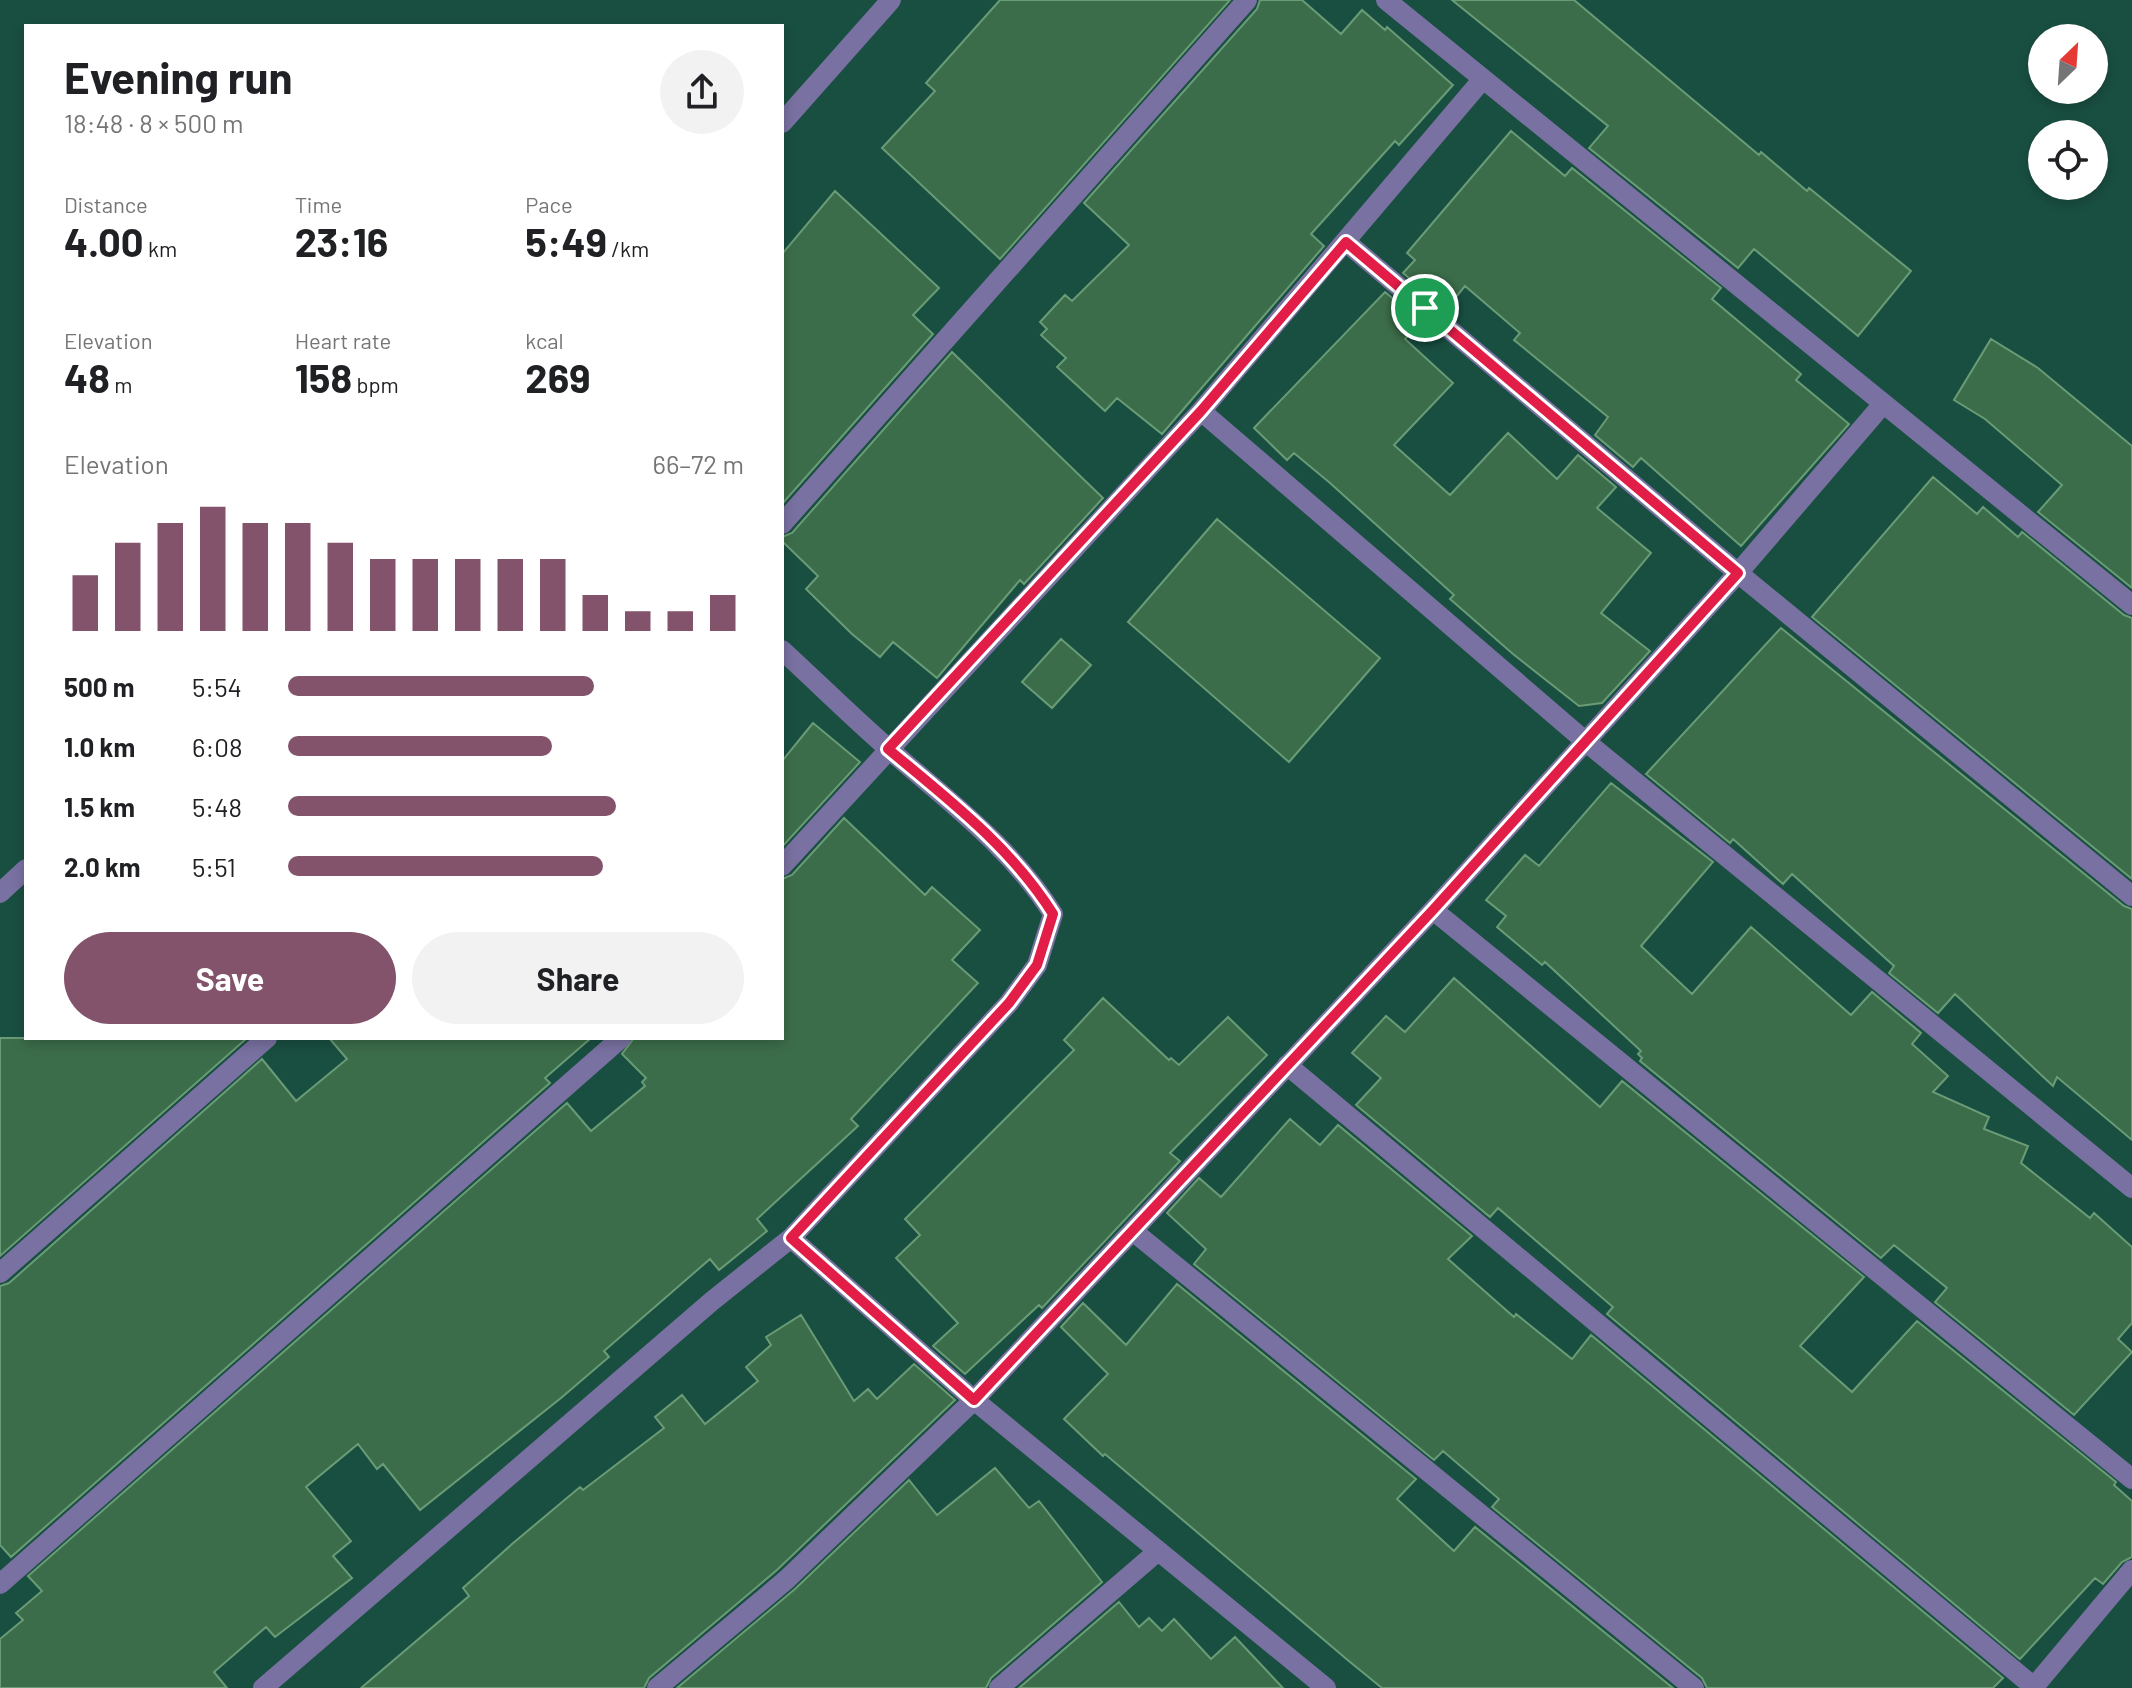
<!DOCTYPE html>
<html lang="en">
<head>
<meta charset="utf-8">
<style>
  :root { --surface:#fff; --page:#f2f2f2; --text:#202124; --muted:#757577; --accent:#83526b }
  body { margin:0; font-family:Barlow,sans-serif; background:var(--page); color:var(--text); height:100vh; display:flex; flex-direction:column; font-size:30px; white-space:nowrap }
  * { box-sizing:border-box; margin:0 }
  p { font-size:26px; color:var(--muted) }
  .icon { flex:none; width:44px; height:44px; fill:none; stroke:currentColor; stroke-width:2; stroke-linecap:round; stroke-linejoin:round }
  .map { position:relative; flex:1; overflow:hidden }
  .panel { position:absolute; left:24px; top:24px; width:760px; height:1016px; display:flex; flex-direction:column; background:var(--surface); border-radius:0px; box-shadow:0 4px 12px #0003 }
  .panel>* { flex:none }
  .needle { width:52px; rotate:25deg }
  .controls { position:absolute; left:2028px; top:24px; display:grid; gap:16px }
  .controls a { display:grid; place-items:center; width:80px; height:80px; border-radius:50%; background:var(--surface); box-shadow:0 4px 12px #0003; font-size:40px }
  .pin { position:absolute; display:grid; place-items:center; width:68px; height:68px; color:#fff; margin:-34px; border:4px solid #fff; border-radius:50%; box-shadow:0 2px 8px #0007 }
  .round { display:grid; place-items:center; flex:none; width:84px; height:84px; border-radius:42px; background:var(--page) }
  .summary { display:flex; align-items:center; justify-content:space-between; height:136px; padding:0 40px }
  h1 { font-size:44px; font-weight:700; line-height:60px }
  .figures { display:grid; grid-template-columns:repeat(3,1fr); gap:12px; height:136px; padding:8px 40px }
  .figures div { display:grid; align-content:center }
  .figures b { font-size:40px; font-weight:700 }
  .figures small { font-size:22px; font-weight:400 }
  .figures p { font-size:22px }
  .chart { height:224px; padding:16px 40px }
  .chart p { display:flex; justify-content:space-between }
  .chart svg { width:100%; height:144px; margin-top:8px; stroke:var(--accent); stroke-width:6 }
  .primary-button { display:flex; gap:16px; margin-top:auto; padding:16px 40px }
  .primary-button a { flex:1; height:92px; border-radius:48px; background:var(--accent); color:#fff; font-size:32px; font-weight:700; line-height:92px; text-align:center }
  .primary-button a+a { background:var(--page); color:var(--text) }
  ul { padding:0 40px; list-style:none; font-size:26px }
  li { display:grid; grid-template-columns:128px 96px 1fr; align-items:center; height:60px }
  li i { height:20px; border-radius:10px; background:var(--accent) }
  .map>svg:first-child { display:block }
  .building { fill:#3c6d4a; stroke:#699c76; stroke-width:2 }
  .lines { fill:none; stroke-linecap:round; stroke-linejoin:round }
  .minor { stroke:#7971a1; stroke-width:20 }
  .route-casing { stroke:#fff; stroke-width:16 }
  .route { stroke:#e11d48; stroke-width:10 }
</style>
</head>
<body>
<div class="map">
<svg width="2132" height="1688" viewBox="0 0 2132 1688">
  <rect width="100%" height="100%" fill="#194f41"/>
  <!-- building -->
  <path class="building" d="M1000,0H1230L1000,259L882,148L935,91L926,83Z
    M1260,0H1302L1341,34L1362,10L1385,30L1387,27L1453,85L1399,145L1395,141L1311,234L1324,246L1162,434L1117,398L1105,411L1057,367L1066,358L1041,335L1047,329L1040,322L1065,295L1072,301L1129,245L1084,203L1257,9Z
    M1452,0H1574L1759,155L1761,152L1807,191L1809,188L1911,271L1858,336L1754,249L1738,268L1589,148L1608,126Z
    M1511,131L1565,176L1572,168L1721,288L1712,299L1801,374L1796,380L1849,424L1741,546L1641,458L1633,467L1595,435L1608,417L1514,340L1520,333L1465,286L1456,297L1450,291L1439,303L1403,273L1415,260L1407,253Z
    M835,191L939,288L913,315L933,334L782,504V254Z
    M1385,292L1421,322L1405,339L1453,383L1394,445L1450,495L1508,433L1557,479L1578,455L1616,487L1597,508L1651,553L1601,613L1650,651L1602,703L1579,706L1513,654L1450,599L1454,595L1330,483L1294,453L1287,460L1254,428Z
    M1991,339L2038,368L2132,446V588L2038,512L2062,485L1985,419L1954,400Z
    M952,352L1103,498L1024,584L1020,580L937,678L893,642L880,657L852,634L806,589L818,576L782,541V537L792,533Z
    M1933,477L1977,514L1983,507L2018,537L2022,532L2124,615L2132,618V879L1812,617Z
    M1217,519L1380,658L1289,762L1128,622Z
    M1781,628L2124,906L2132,909V1140L2057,1077L2053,1086L1955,994L1938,1013L1889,973L1894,966L1792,874L1783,884L1733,839L1730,843L1646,774Z
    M1061,639L1091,665L1052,708L1022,682Z
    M813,723L860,762L782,847V761Z
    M1611,783L1713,862L1641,946L1692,994L1751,927L1851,1015L1872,992L1921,1033L1912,1044L1948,1076L1933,1092L1989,1117L1984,1129L2028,1146L2021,1163L2090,1218L2094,1213L2132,1247V1323L2118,1339L2132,1352L2074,1415L1935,1302L1947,1288L1894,1245L1881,1258L1640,1061L1642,1058L1638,1054L1641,1051L1545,962L1542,965L1497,927L1506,916L1486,900L1525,855L1539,866Z
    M844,818L925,895L932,887L980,930L952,960L978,983L851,1119L858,1126L757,1219L767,1231L719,1270L710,1259L604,1351L609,1357L561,1398L420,1510L383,1464L377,1469L358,1444L306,1487L351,1541L333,1556L352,1578L275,1637L266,1627L214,1672L227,1688H0V1639L23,1620L16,1613L42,1591L28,1576L567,1103L591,1131L645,1086L642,1082L646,1078L622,1054L634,1038H782V879L792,875Z
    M1454,978L1600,1107L1622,1081L1864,1277L1800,1346L1852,1392L1917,1321L2116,1482L2114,1485L2132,1501V1557L2122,1562L2103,1584L2095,1578L2020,1659L1607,1314L1613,1307L1498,1208L1490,1217L1356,1105L1381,1078L1352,1053L1386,1016L1405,1032Z
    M1103,998L1169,1060L1171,1058L1179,1065L1228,1017L1267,1055L1170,1153L1180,1161L1042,1308L1039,1305L965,1374L933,1346L958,1323L896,1258L920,1235L905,1219L1074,1050L1064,1040Z
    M0,1038H245L246,1039L0,1256Z
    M329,1038H591L545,1078L550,1083L11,1557L0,1545V1286L9,1283L262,1059L296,1101L347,1059Z
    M1290,1119L1320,1145L1338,1125L1472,1236L1448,1259L1514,1317L1516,1314L1572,1359L1591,1335L2003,1678L1993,1688H1707L1702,1678L1492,1507L1499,1499L1443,1451L1434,1460L1194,1264L1206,1249L1167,1213L1199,1178L1221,1197Z
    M1177,1284L1416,1479L1397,1499L1454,1551L1475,1527L1673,1688H1382L1350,1662L1105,1454L1103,1456L1064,1419L1108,1374L1061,1327L1083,1303L1126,1345Z
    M801,1315L854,1401L868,1389L877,1399L914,1364L955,1400L777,1570L649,1678L644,1688H361L469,1596L463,1588L512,1544L580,1487L583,1490L664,1428L655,1417L682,1395L705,1424L758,1381L746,1367L771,1345L766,1337Z
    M995,1468L1029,1508L1039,1501L1102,1582L991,1678L986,1688H677L795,1589L909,1480L937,1515Z
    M1119,1602L1139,1627L1149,1618L1162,1631L1174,1619L1211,1659L1235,1637L1283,1688H1019Z"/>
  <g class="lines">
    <!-- minor -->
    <path class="minor" d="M1386,0L2132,605
      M782,123L891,0
      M1346,242L1738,573L2132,896
      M1201,411L1585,741L2132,1188
      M782,524L1247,0
      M782,866L1201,411L1482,80
      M0,893L26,869
      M1433,910L2132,1479
      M1287,1065L2034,1687
      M1134,1232L1694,1688
      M791,1238L974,1400L1326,1688
      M0,1273L267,1038
      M0,1584L621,1038
      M263,1688L712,1301L791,1238L1009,1003L1037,965L1053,914C1012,848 948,801 890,750C853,718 818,683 782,650
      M657,1688L786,1580L974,1400L1433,910L1738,573L1883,404
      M999,1688L1157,1552
      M2033,1688L2132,1570"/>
  </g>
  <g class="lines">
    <!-- route casing -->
    <g class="route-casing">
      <path id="route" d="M1346,242L1738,573L1433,910L974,1400L791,1238L1009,1003L1037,965L1053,914C1012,848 947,798 888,749L1201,411Z"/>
    </g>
    <!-- route -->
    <use href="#route" class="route"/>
  </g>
</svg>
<div class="controls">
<a><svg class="needle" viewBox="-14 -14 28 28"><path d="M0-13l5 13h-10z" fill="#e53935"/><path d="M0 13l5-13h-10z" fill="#757577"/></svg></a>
<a><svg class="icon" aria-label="locate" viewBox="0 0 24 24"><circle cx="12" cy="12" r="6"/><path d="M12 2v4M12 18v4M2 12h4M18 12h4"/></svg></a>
</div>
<div class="pin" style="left:1425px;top:308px;background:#1e9e55"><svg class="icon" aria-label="arrive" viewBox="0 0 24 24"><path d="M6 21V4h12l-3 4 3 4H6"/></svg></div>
<section class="panel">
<div class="summary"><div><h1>Evening run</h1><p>18:48 · 8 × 500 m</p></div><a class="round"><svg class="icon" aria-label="share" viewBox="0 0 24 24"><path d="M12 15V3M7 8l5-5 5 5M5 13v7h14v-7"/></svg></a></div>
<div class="figures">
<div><p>Distance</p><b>4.00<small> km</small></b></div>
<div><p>Time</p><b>23:16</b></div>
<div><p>Pace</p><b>5:49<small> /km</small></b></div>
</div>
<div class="figures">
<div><p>Elevation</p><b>48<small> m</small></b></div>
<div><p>Heart rate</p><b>158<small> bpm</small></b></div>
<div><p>kcal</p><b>269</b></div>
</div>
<div class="chart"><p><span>Elevation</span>66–72 m</p>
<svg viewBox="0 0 160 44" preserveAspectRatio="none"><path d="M5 44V27M15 44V17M25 44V11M35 44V6M45 44V11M55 44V11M65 44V17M75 44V22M85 44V22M95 44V22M105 44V22M115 44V22M125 44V33M135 44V38M145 44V38M155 44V33"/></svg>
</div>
<ul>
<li><b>500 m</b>5:54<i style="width:67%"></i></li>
<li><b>1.0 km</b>6:08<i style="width:58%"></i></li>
<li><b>1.5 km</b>5:48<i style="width:72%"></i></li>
<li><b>2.0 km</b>5:51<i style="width:69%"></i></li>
</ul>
<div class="primary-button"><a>Save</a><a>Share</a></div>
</section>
</div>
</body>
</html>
